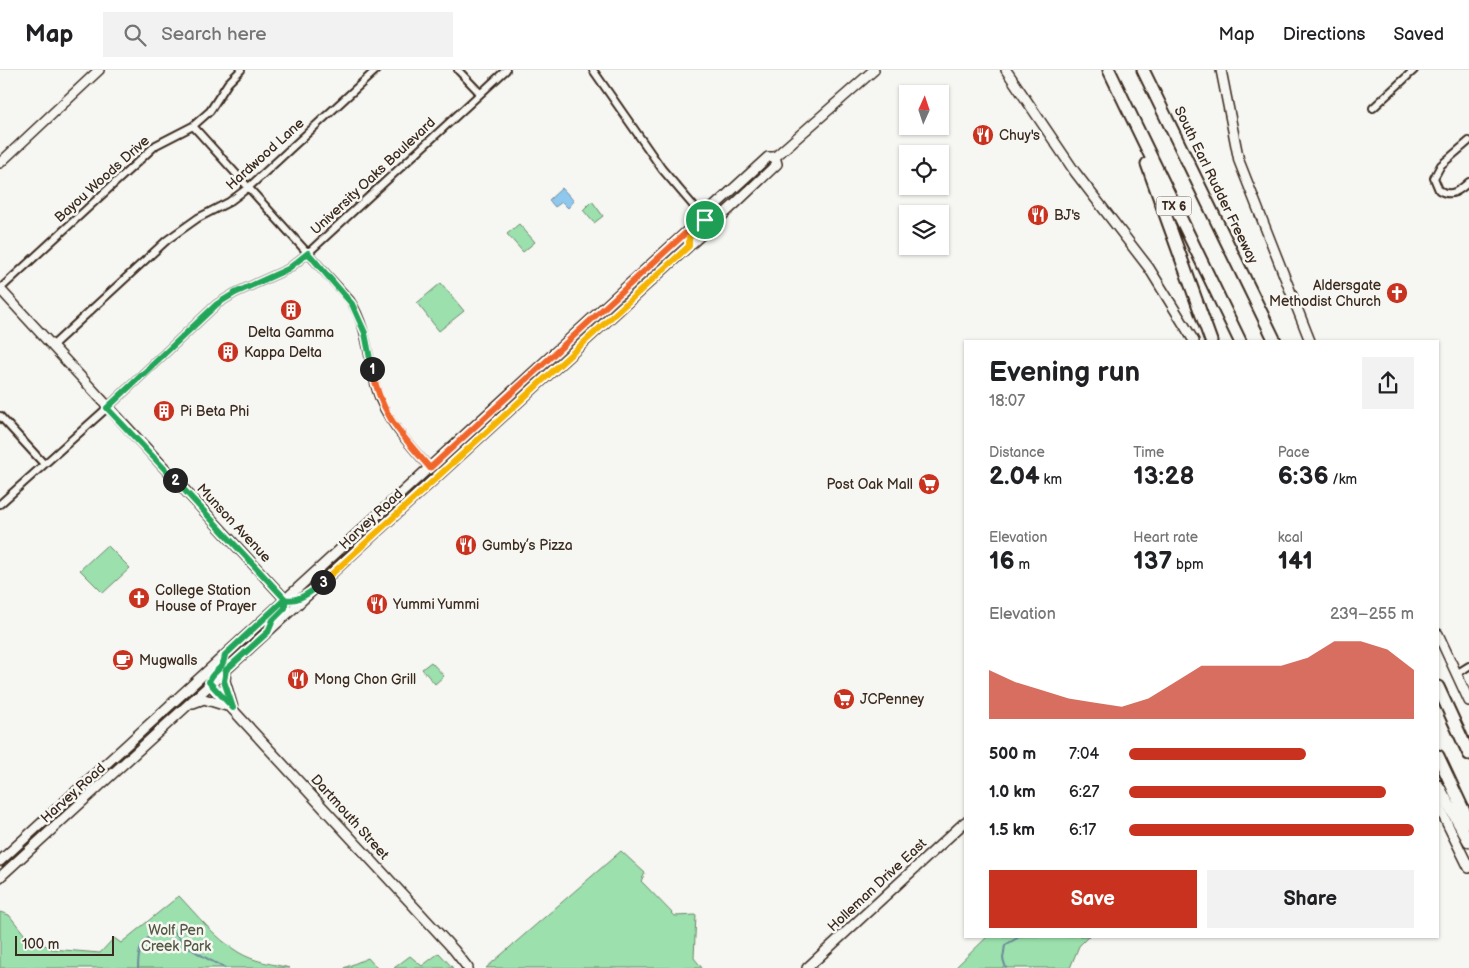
<!DOCTYPE html>
<html lang="en">
<head>
<meta charset="utf-8">
<style>
  :root { --surface:#fff; --page:#f2f2f2; --text:#202124; --muted:#757577; --line:#e0e0e0; --accent:#c8321e }
  body { margin:0; font-family:"Balsamiq Sans",sans-serif; background:var(--page); color:var(--text); height:100vh; display:flex; flex-direction:column; font-size:19px; white-space:nowrap }
  * { box-sizing:border-box; margin:0 }
  p { font-size:16px; color:var(--muted) }
  .icon { flex:none; width:28px; height:28px; fill:none; stroke:currentColor; stroke-width:2; stroke-linecap:round; stroke-linejoin:round }
  .map { position:relative; flex:1; overflow:hidden }
  .side { position:absolute; left:964px; top:270px; width:475px; height:598px; display:flex; flex-direction:column; background:var(--surface); border-radius:0px; box-shadow:0 1px 4px #0004 }
  .side>* { flex:none }
  .needle { width:32px; rotate:3deg }
  .tools { position:absolute; left:899px; top:15px; display:grid; gap:10px }
  .tools a { display:grid; place-items:center; width:50px; height:50px; border-radius:0px; background:var(--surface); box-shadow:0 1px 4px #0004; font-size:25px }
  .scale { position:absolute; left:15px; bottom:12px; width:99px; box-sizing:border-box; padding-left:5px; border:2px solid #3b2a1e; border-top:0; font-size:14px; line-height:18px; white-space:nowrap; color:#3b2a1e; -webkit-text-stroke:4px #f6f6f2; paint-order:stroke }
  .pin { position:absolute; display:grid; place-items:center; width:42px; height:42px; color:#fff; margin:-21px; border:2px solid #fff; border-radius:50%; box-shadow:0 1px 5px #0007 }
  .km { position:absolute; width:25px; height:25px; margin:-12px; border-radius:50%; background:#222; color:#fff; font-size:14px; line-height:25px; text-align:center }
  .round { display:grid; place-items:center; flex:none; width:52px; height:52px; border-radius:0px; background:var(--page) }
  .headline { display:flex; align-items:center; justify-content:space-between; height:85px; padding:0 25px }
  h1 { font-size:28px; font-weight:700; line-height:38px }
  .stats { display:grid; grid-template-columns:repeat(3,1fr); gap:8px; height:85px; padding:5px 25px }
  .stats div { display:grid; align-content:center }
  .stats b { font-size:25px; font-weight:700 }
  .stats small { font-size:14px; font-weight:400 }
  .stats p { font-size:14px }
  .chart { height:140px; padding:10px 25px }
  .chart p { display:flex; justify-content:space-between }
  .chart svg { width:100%; height:90px; margin-top:5px; fill:var(--accent); opacity:.7 }
  .cta { display:flex; gap:10px; margin-top:auto; padding:10px 25px }
  .cta a { flex:1; height:58px; border-radius:0px; background:var(--accent); color:#fff; font-size:20px; font-weight:700; line-height:58px; text-align:center }
  .cta a+a { background:var(--page); color:var(--text) }
  ul { padding:0 25px; list-style:none; font-size:16px }
  li { display:grid; grid-template-columns:80px 60px 1fr; align-items:center; height:38px }
  li i { height:12px; border-radius:6px; background:var(--accent) }
  header { display:flex; align-items:center; gap:30px; box-sizing:border-box; height:70px; padding:0 25px; background:var(--surface); border-bottom:1px solid var(--line) }
  header strong { font-size:24px }
  nav { display:flex; gap:28px; margin-inline-start:auto; font-size:18px }
  .search { width:350px; height:45px; background:var(--page); display:flex; align-items:center; gap:12px; box-sizing:border-box; padding:0 18px; border-radius:0px; color:var(--muted); font-size:19px }
  .map>svg:first-child { display:block }
  .green { fill:#9be0ad; stroke:#6b8566 }
  .water { fill:#8fc8ee; stroke:#6d899b }
  .lines { fill:none; stroke-linecap:round; stroke-linejoin:round }
  .stream { stroke:#6d899b; stroke-width:2 }
  .street-casing { stroke:#3b2a1e; stroke-width:10 }
  .secondary-casing { stroke:#3b2a1e; stroke-width:12 }
  .highway-casing { stroke:#3b2a1e; stroke-width:15 }
  .street { stroke:#f6f6f2; stroke-width:6 }
  .secondary { stroke:#f6f6f2; stroke-width:9 }
  .highway { stroke:#f6f6f2; stroke-width:11 }
  .split-1-casing { stroke:#fff; stroke-width:10 }
  .split-2-casing { stroke:#fff; stroke-width:10 }
  .split-3-casing { stroke:#fff; stroke-width:10 }
  .split-4-casing { stroke:#fff; stroke-width:10 }
  .split-1 { stroke:#f0652b; stroke-width:6 }
  .split-2 { stroke:#22a559; stroke-width:6 }
  .split-3 { stroke:#22a559; stroke-width:6 }
  .split-4 { stroke:#f5b400; stroke-width:6 }
  .labels { text-anchor:middle; dominant-baseline:central; stroke-width:5; stroke-linejoin:round; paint-order:stroke }
  .shield { fill:#f6f6f2; stroke:#73675e; stroke-width:1 }
  .shield-label { font-size:12px; font-weight:bold; fill:#3b2a1e }
  .poi-label { font-size:14px; fill:#3b2a1e; stroke:#f6f6f2; text-anchor:start }
  .street-label { font-size:14px; fill:#3b2a1e; stroke:#f6f6f2 }
  .park-label { font-size:14px; fill:#535842; stroke:#f6f6f2 }
</style>
</head>
<body>
<header>
<strong>Map</strong>
<div class="search"><svg class="icon" aria-label="search" viewBox="0 0 24 24"><circle cx="10" cy="10" r="6"/><path d="M15 15l6 6"/></svg>Search here</div>
<nav><a>Map</a><a>Directions</a><a>Saved</a></nav>
</header>
<div class="map">
<svg width="1469" height="898" viewBox="0 0 1469 898">
  <rect width="100%" height="100%" fill="#f6f6f2"/>
  <filter id="ink" filterUnits="userSpaceOnUse"><feTurbulence type="fractalNoise" baseFrequency=".02" numOctaves="2"/><feDisplacementMap in="SourceGraphic" scale="10" xChannelSelector="R" yChannelSelector="G"/><feConvolveMatrix kernelMatrix="1 2 1 2 8 2 1 2 1" color-interpolation-filters="sRGB"/></filter>
  <g filter="url(#ink)">
    <!-- green -->
    <path class="green" d="M592,131L603,146L594,153L583,140Z
      M519,154L535,172L523,182L507,164Z
      M441,213L464,241L439,261L417,233Z
      M107,475L130,498L103,523L80,500Z
      M431,592L444,606L435,614L422,599Z
      M621,781L645,803L641,811L675,846L696,845L694,888L702,898H486Z
      M179,826C197,845 215,868 238,882C254,892 273,894 290,898H0V842L9,845L32,874L41,873L52,879L100,883L114,868L121,873Z
      M988,866H1089L1079,876L1070,898H955Z
      M439,883L453,898H394L410,886L422,896Z
      M368,888L377,898H344Z"/>
    <!-- water -->
    <path class="water" d="M562,118L574,131L568,138L562,132L555,137L549,130Z"/>
    <g class="lines">
      <!-- stream -->
      <path class="stream" d="M138,898C138,882 141,866 160,863C165,862 170,861 175,863C179,865 179,869 182,872C195,883 211,891 225,898
        M1006,898L1003,889L1005,875L1021,866"/>
      <!-- street casing -->
      <g class="street-casing">
        <path id="street" d="M458,0L480,23
          M593,0L662,99L703,147
          M1373,38L1414,0
          M193,56L350,230C369,259 367,291 377,322C386,352 410,375 430,398
          M1469,71L1441,95L1434,108L1439,120C1451,128 1460,120 1469,112
          M0,219L156,75L193,56L210,41L228,13L241,0
          M52,276L167,170L198,148L229,132L249,117L376,0
          M0,346L44,394
          M0,434L107,338L217,234L235,223L288,199L308,183L506,0
          M1456,604L1469,596"/>
      </g>
      <!-- secondary casing -->
      <g class="secondary-casing">
        <path id="secondary" d="M1006,0L1075,102L1149,198L1194,271
          M1221,0L1239,91L1310,271
          M0,93L99,0
          M0,219L285,529
          M1438,564L1469,631
          M226,600L225,611L233,638
          M210,615L454,880L468,898
          M193,633L204,629L233,638
          M1438,735L1469,798
          M0,791L768,87H775L874,0
          M0,807L736,133L777,94L775,87
          M807,898L965,752"/>
      </g>
      <!-- highway casing -->
      <g class="highway-casing">
        <path id="highway" d="M1109,0L1240,271
          M1143,0L1275,271
          M1147,94L1211,271
          M1438,617L1469,684
          M1438,686L1469,752
          M1438,716L1469,771"/>
      </g>
      <!-- street -->
      <use href="#street" class="street"/>
      <!-- secondary -->
      <use href="#secondary" class="secondary"/>
      <!-- highway -->
      <use href="#highway" class="highway"/>
    </g>
  </g>
  <g class="lines" filter="url(#ink)">
    <!-- split-1 casing -->
    <g class="split-1-casing">
      <path id="split-1" d="M372,299C381,345 401,364 430,398L703,147L705,150"/>
    </g>
    <!-- split-2 casing -->
    <g class="split-2-casing">
      <path id="split-2" d="M175,410L107,338L217,234L235,223L288,199L308,183L352,234L365,263L372,299"/>
    </g>
    <!-- split-3 casing -->
    <g class="split-3-casing">
      <path id="split-3" d="M175,410L285,529V538L273,550L268,562L226,600L224,611L233,638L209,612C212,600 223,602 225,585L285,529C297,533 314,520 323,512"/>
    </g>
    <!-- split-4 casing -->
    <g class="split-4-casing">
      <path id="split-4" d="M323,512L689,176V168L705,150"/>
    </g>
    <!-- split-1 -->
    <use href="#split-1" class="split-1"/>
    <!-- split-2 -->
    <use href="#split-2" class="split-2"/>
    <!-- split-3 -->
    <use href="#split-3" class="split-3"/>
    <!-- split-4 -->
    <use href="#split-4" class="split-4"/>
  </g>
  <!-- icons -->
  <defs>
    <g id="restaurant-disc" transform="scale(1.125)"><circle r="9.5" fill="#c8321e" stroke="#f6f6f2"/><path d="M-5-6h1v4h1v-4h1v4h1v-4h1v5L-1.5 .5V6h-2V.5L-5-1ZM5-6V6H3V1.5H1.5Q1.5-4 5-6Z" fill="#fff"/></g>
    <g id="church-disc" transform="scale(1.125)"><circle r="9.5" fill="#c8321e" stroke="#f6f6f2"/><path d="M-1.2-6h2.4v3.5h3.3v2.4h-3.3V6h-2.4V-.1h-3.3v-2.4h3.3Z" fill="#fff"/></g>
    <g id="building-disc" transform="scale(1.125)"><circle r="9.5" fill="#c8321e" stroke="#f6f6f2"/><path d="M-4-6H4V6H1V3H-1V6H-4ZM-2.5-4.3h1.7v1.8h-1.7ZM.8-4.3h1.7v1.8H.8ZM-2.5-1h1.7V.8h-1.7ZM.8-1h1.7V.8H.8Z" fill="#fff"/></g>
    <g id="supermarket-disc" transform="scale(1.125)"><circle r="9.5" fill="#c8321e" stroke="#f6f6f2"/><path d="M-6-5.5h2.5l.6 2H6L4.5 2H-2.5L-4.4-4H-6ZM-1.5 3.2a1.3 1.3 0 1 0 .1 0ZM3 3.2a1.3 1.3 0 1 0 .1 0Z" fill="#fff"/></g>
    <g id="cafe-disc" transform="scale(1.125)"><circle r="9.5" fill="#c8321e" stroke="#f6f6f2"/><path d="M-5.5-4.5H6V0H3Q3 3.5 0 3.5H-2.5Q-5.5 3.5-5.5 0ZM3-3.2v2h1.7v-2ZM-6 4.5H4V6H-6Z" fill="#fff"/></g>
  </defs>
  <g fill-rule="evenodd">
    <use href="#restaurant-disc" x="983" y="65"/>
    <use href="#restaurant-disc" x="1038" y="145"/>
    <use href="#church-disc" x="1397" y="223"/>
    <use href="#building-disc" x="291" y="240"/>
    <use href="#building-disc" x="228" y="282"/>
    <use href="#building-disc" x="164" y="341"/>
    <use href="#supermarket-disc" x="929" y="414"/>
    <use href="#restaurant-disc" x="466" y="475"/>
    <use href="#church-disc" x="139" y="528"/>
    <use href="#restaurant-disc" x="377" y="534"/>
    <use href="#cafe-disc" x="123" y="590"/>
    <use href="#restaurant-disc" x="298" y="609"/>
    <use href="#supermarket-disc" x="844" y="629"/>
  </g>
  <g class="labels">
    <!-- shield labels -->
    <rect class="shield" x="1156.5" y="126.5" width="35" height="19" rx="4"/>
    <g class="shield-label">
      <text x="1174" y="136">TX 6</text>
    </g>
    <!-- poi labels -->
    <g class="poi-label">
      <text x="999" y="65">Chuy's</text>
      <text x="1054" y="145">BJ's</text>
      <text x="1381" y="215" text-anchor="end">Aldersgate<tspan x="1381" dy="16">Methodist Church</tspan></text>
      <text x="291" y="262" text-anchor="middle">Delta Gamma</text>
      <text x="244" y="282">Kappa Delta</text>
      <text x="180" y="341">Pi Beta Phi</text>
      <text x="913" y="414" text-anchor="end">Post Oak Mall</text>
      <text x="482" y="475">Gumby’s Pizza</text>
      <text x="155" y="520">College Station<tspan x="155" dy="16">House of Prayer</tspan></text>
      <text x="393" y="534">Yummi Yummi</text>
      <text x="139" y="590">Mugwalls</text>
      <text x="314" y="609">Mong Chon Grill</text>
      <text x="860" y="629">JCPenney</text>
    </g>
    <!-- street labels -->
    <g class="street-label">
      <text transform="translate(265 84) rotate(-42)">Hardwood Lane</text>
      <text transform="translate(373 106) rotate(-43)">University Oaks Boulevard</text>
      <text transform="translate(102 109) rotate(-42)">Bayou Woods Drive</text>
      <text transform="translate(1216 115) rotate(64)">South Earl Rudder Freeway</text>
      <text transform="translate(371 449) rotate(-43)">Harvey Road</text>
      <text transform="translate(234 453) rotate(47)">Munson Avenue</text>
      <text transform="translate(73 723) rotate(-42)">Harvey Road</text>
      <text transform="translate(350 747) rotate(48)">Dartmouth Street</text>
      <text transform="translate(877 815) rotate(-43)">Holleman Drive East</text>
    </g>
    <!-- park labels -->
    <g class="park-label">
      <text x="176" y="860">Wolf Pen<tspan x="176" dy="16">Creek Park</tspan></text>
    </g>
  </g>
</svg>
<div class="tools">
<a><svg class="needle" viewBox="-14 -14 28 28"><path d="M0-13l5 13h-10z" fill="#e53935"/><path d="M0 13l5-13h-10z" fill="#757577"/></svg></a>
<a><svg class="icon" aria-label="locate" viewBox="0 0 24 24"><circle cx="12" cy="12" r="6"/><path d="M12 2v4M12 18v4M2 12h4M18 12h4"/></svg></a>
<a><svg class="icon" aria-label="layers" viewBox="0 0 24 24"><path d="M12 4l9 5-9 5-9-5zM3 14l9 5 9-5"/></svg></a>
</div>
<div class="scale">100 m</div>
<div class="pin" style="left:705px;top:150px;background:#1e9e55"><svg class="icon" aria-label="arrive" viewBox="0 0 24 24"><path d="M6 21V4h12l-3 4 3 4H6"/></svg></div>
<b class="km" style="left:372px;top:299px">1</b>
<b class="km" style="left:175px;top:410px">2</b>
<b class="km" style="left:323px;top:512px">3</b>
<section class="side">
<div class="headline"><div><h1>Evening run</h1><p>18:07</p></div><a class="round"><svg class="icon" aria-label="share" viewBox="0 0 24 24"><path d="M12 15V3M7 8l5-5 5 5M5 13v7h14v-7"/></svg></a></div>
<div class="stats">
<div><p>Distance</p><b>2.04<small> km</small></b></div>
<div><p>Time</p><b>13:28</b></div>
<div><p>Pace</p><b>6:36<small> /km</small></b></div>
</div>
<div class="stats">
<div><p>Elevation</p><b>16<small> m</small></b></div>
<div><p>Heart rate</p><b>137<small> bpm</small></b></div>
<div><p>kcal</p><b>141</b></div>
</div>
<div class="chart"><p><span>Elevation</span>239–255 m</p>
<svg viewBox="0 0 160 44" preserveAspectRatio="none"><path d="M0 44V20L10 26L20 30L30 34L40 36L50 38L60 34L70 26L80 18L90 18L100 18L110 18L120 14L130 6L140 6L150 10L160 20V44z"/></svg>
</div>
<ul>
<li><b>500 m</b>7:04<i style="width:62%"></i></li>
<li><b>1.0 km</b>6:27<i style="width:90%"></i></li>
<li><b>1.5 km</b>6:17<i style="width:100%"></i></li>
</ul>
<div class="cta"><a>Save</a><a>Share</a></div>
</section>
</div>
</body>
</html>
